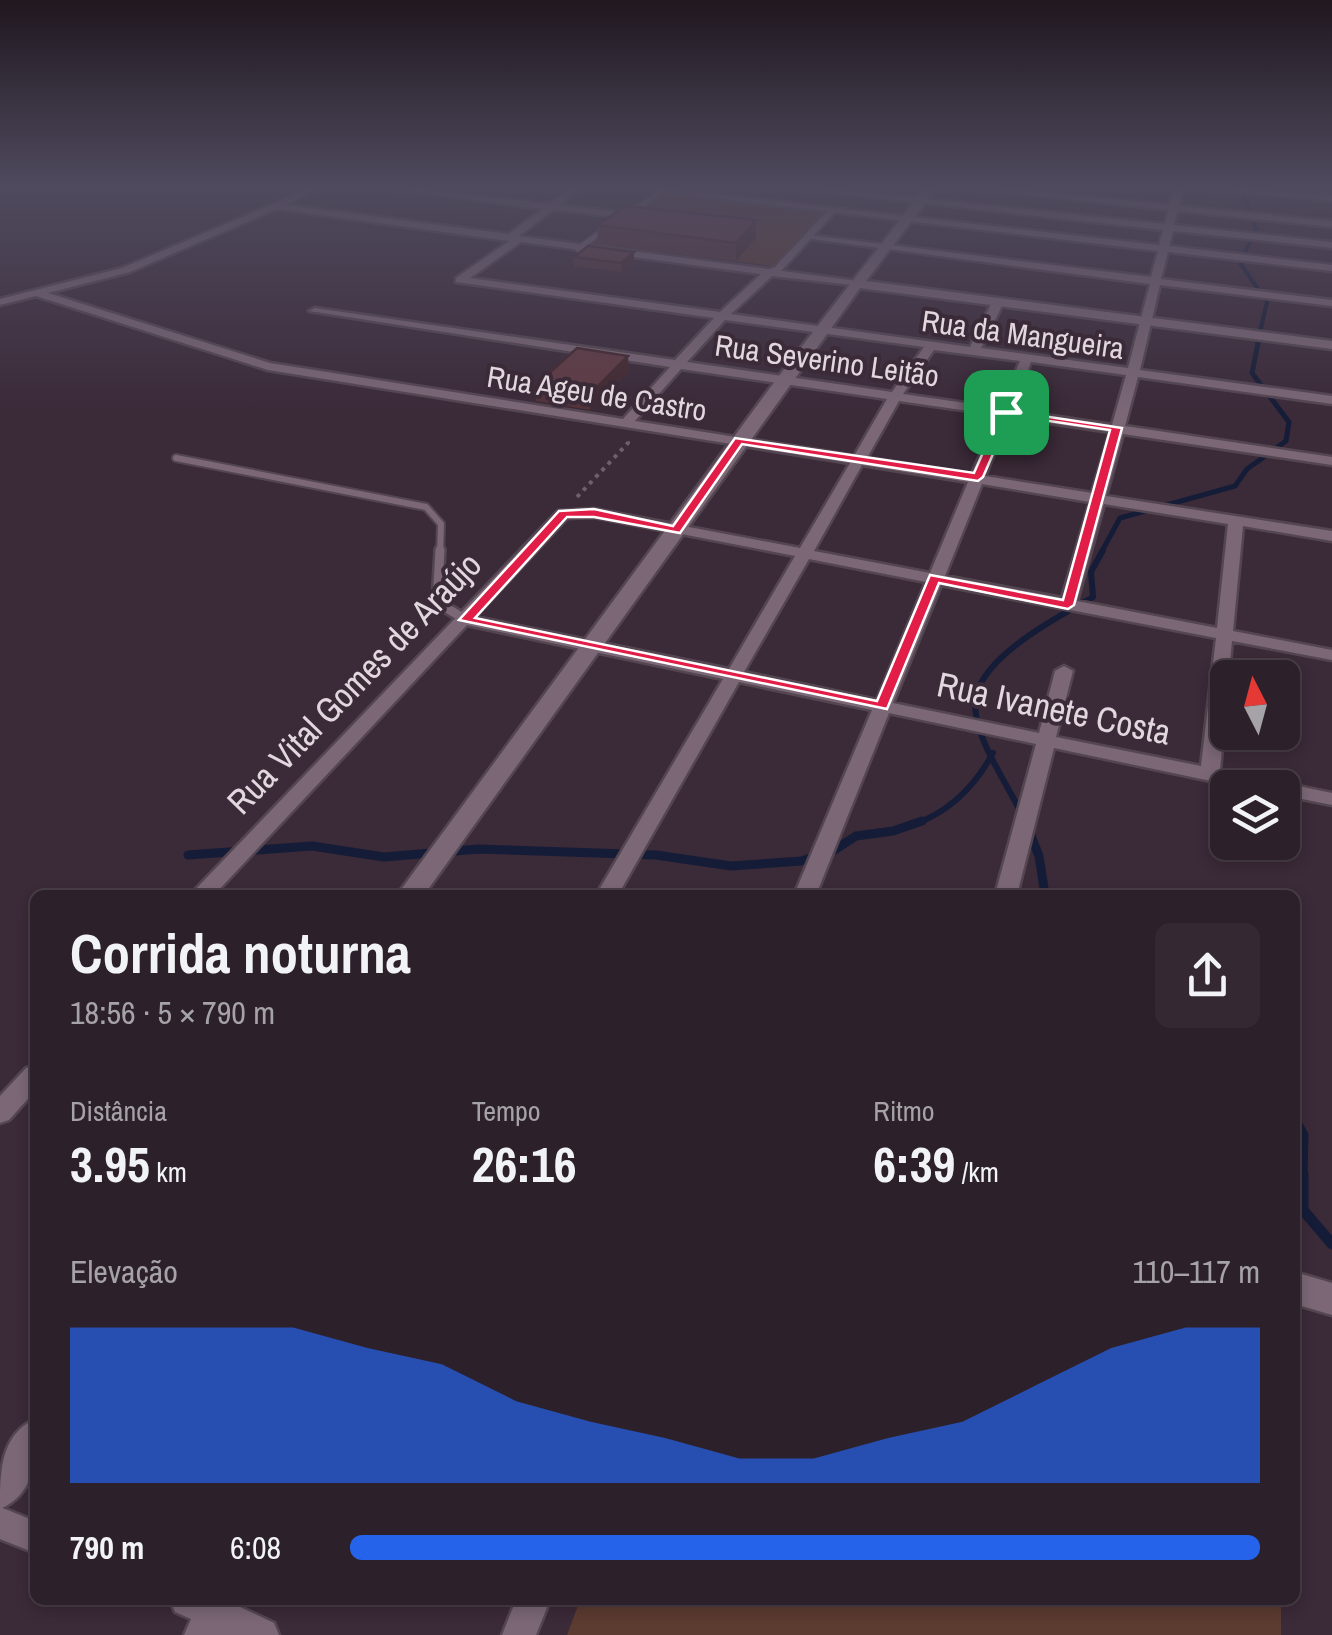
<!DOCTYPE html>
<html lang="pt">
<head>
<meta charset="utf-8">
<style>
  :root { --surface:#2c202a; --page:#342832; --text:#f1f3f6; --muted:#a6a3a8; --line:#483e47; --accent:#2563eb }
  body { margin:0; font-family:"Archivo Narrow",sans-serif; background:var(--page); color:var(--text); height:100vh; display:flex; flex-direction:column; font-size:38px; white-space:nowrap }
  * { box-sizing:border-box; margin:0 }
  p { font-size:32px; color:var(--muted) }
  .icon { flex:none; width:55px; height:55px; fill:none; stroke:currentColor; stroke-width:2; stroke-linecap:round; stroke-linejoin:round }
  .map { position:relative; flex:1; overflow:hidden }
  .panel { position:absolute; left:30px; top:890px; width:1270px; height:715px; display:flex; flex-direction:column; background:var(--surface); border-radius:15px; box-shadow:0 5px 15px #0003,0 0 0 2px var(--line) }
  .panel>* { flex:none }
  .needle { width:65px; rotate:354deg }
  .buttons { position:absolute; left:1210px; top:660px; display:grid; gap:20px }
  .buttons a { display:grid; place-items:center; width:90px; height:90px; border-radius:15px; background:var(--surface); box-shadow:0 5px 15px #0003,0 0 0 2px var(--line); font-size:50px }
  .pin { position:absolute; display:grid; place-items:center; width:85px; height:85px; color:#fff; margin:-42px; border-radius:20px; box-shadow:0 5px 15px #0006 }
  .round { display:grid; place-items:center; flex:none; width:105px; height:105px; border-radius:15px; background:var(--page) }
  .overview { display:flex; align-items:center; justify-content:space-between; height:170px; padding:0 40px }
  h1 { font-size:55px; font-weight:700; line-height:75px }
  .metrics { display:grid; grid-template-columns:repeat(3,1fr); gap:15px; height:170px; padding:10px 40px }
  .metrics div { display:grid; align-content:center }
  .metrics b { font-size:50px; font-weight:700 }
  .metrics small { font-size:28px; font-weight:400 }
  .metrics p { font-size:28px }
  .chart { height:280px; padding:20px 40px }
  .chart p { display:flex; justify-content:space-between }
  .chart svg { width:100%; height:180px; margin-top:10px; fill:var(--accent); opacity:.7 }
  ul { padding:0 40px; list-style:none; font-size:32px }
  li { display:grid; grid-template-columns:160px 120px 1fr; align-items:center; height:75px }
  li i { height:25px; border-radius:12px; background:var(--accent) }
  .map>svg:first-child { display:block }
  .green { fill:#5c3b31 }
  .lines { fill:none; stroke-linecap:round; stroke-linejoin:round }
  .stream-far4 { stroke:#151c37; stroke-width:4 }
  .stream-far3 { stroke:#151c37; stroke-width:5 }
  .stream-far2 { stroke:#151c37; stroke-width:6 }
  .stream-far1 { stroke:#151c37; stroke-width:9 }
  .stream { stroke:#151c37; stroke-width:11 }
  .service-far2-casing { stroke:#544651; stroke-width:8 }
  .service-far1-casing { stroke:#544651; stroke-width:10 }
  .service-casing { stroke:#544651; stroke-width:14 }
  .pedestrian-casing { stroke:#544651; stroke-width:5 }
  .minor-casing { stroke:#544651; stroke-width:5 }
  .tertiary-casing { stroke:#544651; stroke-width:5 }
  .path { stroke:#6e5f6b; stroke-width:4; stroke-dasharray:4 5; stroke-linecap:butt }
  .service-far2 { stroke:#7b6776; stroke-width:5 }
  .service-far1 { stroke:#7b6776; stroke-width:6 }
  .service { stroke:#7b6776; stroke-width:9 }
  .pedestrian { fill:#7b6776; fill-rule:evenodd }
  .minor { fill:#7b6776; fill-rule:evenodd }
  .tertiary { fill:#7b6776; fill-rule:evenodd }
  .wall { fill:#53333a }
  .shaded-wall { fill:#43292f }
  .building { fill:#603b43; stroke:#43292f; stroke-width:2.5 }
  .route { fill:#e11d48; stroke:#fff; stroke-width:2.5; fill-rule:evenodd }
  .labels { text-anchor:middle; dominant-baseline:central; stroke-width:8; stroke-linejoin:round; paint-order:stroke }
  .far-street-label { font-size:30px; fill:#e2d7df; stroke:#3b2a38 }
  .street-label { font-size:35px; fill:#e2d7df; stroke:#3b2a38 }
</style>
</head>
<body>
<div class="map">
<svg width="1332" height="1635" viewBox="0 0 1332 1635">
  <rect width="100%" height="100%" fill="#3b2a38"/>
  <!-- green -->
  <path class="green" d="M666,192L827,210L773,266L593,243Z
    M580,1600H1281V1635H567Z"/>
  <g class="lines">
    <!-- stream-far4 -->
    <path class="stream-far4" d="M1240,185L1256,229L1240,263L1267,302L1257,345"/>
    <!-- stream-far3 -->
    <path class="stream-far3" d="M1101,553L1120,518L1235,486L1247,469L1286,441L1289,422L1252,373L1258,343"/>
    <!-- stream-far2 -->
    <path class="stream-far2" d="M1021,813C1006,781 976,741 975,705C974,660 1059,616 1093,597L1091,572L1103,550
      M915,824C951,811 975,786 993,753"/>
    <!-- stream-far1 -->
    <path class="stream-far1" d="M1029,831L1039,856L1045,895
      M188,855L312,846L384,857L478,849L656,855L731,866L801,861L833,851L856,836L893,831L922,821
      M1295,1119L1304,1135L1303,1176"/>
    <!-- stream -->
    <path class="stream" d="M1303,1174V1210L1332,1244"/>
    <!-- service-far2 casing -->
    <g class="service-far2-casing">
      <path id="service-far2" d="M628,215L662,191
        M578,249L609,226"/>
    </g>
    <!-- service-far1 casing -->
    <g class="service-far1-casing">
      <path id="service-far1" d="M176,458L426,507L441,524L440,553"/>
    </g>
    <!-- service casing -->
    <g class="service-casing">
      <path id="service" d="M440,550L437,602L466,620"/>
    </g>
    <!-- pedestrian casing -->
    <g class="pedestrian-casing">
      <path id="pedestrian" d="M830,208L837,210L781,271L766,275V271L775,267Z"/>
    </g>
    <!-- minor casing -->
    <g class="minor-casing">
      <path id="minor" d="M310,185H321L287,205L508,234L543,209L361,185H387L549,204L575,185H585L560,205L627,213L630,218L553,210L519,236L857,281L861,282V286L772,276L731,314L970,347L992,302L998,299L1004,302L981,348L1128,368L1150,284L804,238L809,235L1151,277L1158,251L606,185H633L1159,245L1163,230L764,185H792L1165,224L1168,210L941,185H971L1169,205L1175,185H1183L1179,206L1332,221V227L1177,211L1174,225L1332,242V248L1173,231L1169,246L1332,265V271L1168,252L1161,279L1332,300V306L1160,285L1140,370L1332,396V404L1138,377L1125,426L1332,457V465L1123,434L1106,496L1332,531V541L1243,526L1233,631L1332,650V660L1232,641L1220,770L1332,793V805L1282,795V788H1244L1054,748L1017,895H995L1036,744L889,713L816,895H794L872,710L739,682L618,895H596L723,679L467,625L214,895H190L558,511L594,509L800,548L850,463L268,370L36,296L0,305V299L122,268L285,199ZM277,209L509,241L456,278V282L714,318L675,360L315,308L309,311L670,367L623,419L270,363L48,293L130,272ZM521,242L761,274L720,312L470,278ZM725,320L924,347L892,392L687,362ZM934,350L1020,361L1000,408L903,394ZM1031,362L1126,375L1112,425L1012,410ZM681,369L887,399L854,456L635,421ZM899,401L997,415L972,474L867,458ZM1009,417L1110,432L1092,493L985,476ZM862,465L968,482L930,573L814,551ZM982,484L1090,502L1062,598L945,576ZM1104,504L1228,524L1217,628L1077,601ZM594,517L795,556L729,669L475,617L567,518ZM809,559L926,582L877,700L744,672ZM941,585L1216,638L1201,766L1056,737L1073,671L1064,666L1055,671L1039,733L893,703Z
        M1189,185L1332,195V201L1194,188Z
        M35,1065V1091L9,1120L0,1123V1096L26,1068Z
        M0,1507L35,1521V1553L0,1539Z
        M170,1600H237L236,1605L274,1623L279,1635H184L191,1619L175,1612Z
        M516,1600H550L536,1635H502Z"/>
    </g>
    <!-- tertiary casing -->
    <g class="tertiary-casing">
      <path id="tertiary" d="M927,185H939L866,281L1332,341V349L860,288L424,895H397L778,377Z
        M1295,1272L1332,1283V1315L1295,1304Z
        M35,1419C35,1454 38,1493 0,1509C0,1473 0,1435 35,1419Z"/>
    </g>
    <!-- path -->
    <path class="path" d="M577,497L628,443L627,438"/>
    <!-- service-far2 -->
    <use href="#service-far2" class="service-far2"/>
    <!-- service-far1 -->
    <use href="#service-far1" class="service-far1"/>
    <!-- service -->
    <use href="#service" class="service"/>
    <!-- pedestrian -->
    <use href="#pedestrian" class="pedestrian"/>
    <!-- minor -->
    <use href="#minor" class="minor"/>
    <!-- tertiary -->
    <use href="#tertiary" class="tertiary"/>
  </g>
  <!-- wall -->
  <path class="wall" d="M756,220V238L736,261L598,243L597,225Z
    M634,252V261L622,272L574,266V257Z
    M629,371L590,410L536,401L535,386Z"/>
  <!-- shaded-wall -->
  <path class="shaded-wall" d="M756,220V238L736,261V243Z
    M634,252V261L622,272L621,263Z
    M628,356L629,371L590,410V394Z"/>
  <!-- building -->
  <path class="building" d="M626,206L756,220L736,243L597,225Z
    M588,246L634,252L621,263L574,257Z
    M577,348L628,356L590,394L535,386Z"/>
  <!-- sky -->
  <linearGradient id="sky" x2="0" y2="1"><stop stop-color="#20171f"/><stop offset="0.45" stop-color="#4f4a5e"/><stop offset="1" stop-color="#4f4a5e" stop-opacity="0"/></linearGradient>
  <rect width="1332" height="414" fill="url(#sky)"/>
  <!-- route -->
  <path class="route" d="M1002,410L1122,428L1074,605L1068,609L939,583L887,709L459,620L559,511L594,509L673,526L735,438L974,473ZM1010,415L1110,430L1063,600L930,575L877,701L475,618L567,517H594L680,533L742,444L978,481L983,477Z"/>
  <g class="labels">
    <!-- far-street labels -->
    <g class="far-street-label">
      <text transform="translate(1023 334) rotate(8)">Rua da Mangueira</text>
      <text transform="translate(827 360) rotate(8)">Rua Severino Leitão</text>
      <text transform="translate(597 393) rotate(9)">Rua Ageu de Castro</text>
    </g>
    <!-- street labels -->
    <g class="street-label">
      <text transform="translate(354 683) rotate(-46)">Rua Vital Gomes de Araújo</text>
      <text transform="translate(1054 708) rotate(12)">Rua Ivanete Costa</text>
    </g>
  </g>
</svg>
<div class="buttons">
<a><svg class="needle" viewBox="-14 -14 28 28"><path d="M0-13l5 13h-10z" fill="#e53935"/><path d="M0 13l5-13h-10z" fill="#a6a3a8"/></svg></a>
<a><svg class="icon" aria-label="layers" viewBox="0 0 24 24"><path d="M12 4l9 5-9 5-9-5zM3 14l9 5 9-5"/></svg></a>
</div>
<div class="pin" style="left:1006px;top:412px;background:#1e9e55"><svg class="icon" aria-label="arrive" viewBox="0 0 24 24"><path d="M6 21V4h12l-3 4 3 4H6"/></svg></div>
<section class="panel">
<div class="overview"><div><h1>Corrida noturna</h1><p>18:56 · 5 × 790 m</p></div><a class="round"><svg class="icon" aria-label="share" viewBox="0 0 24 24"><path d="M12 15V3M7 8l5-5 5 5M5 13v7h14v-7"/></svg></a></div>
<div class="metrics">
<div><p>Distância</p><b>3.95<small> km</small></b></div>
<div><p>Tempo</p><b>26:16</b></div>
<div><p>Ritmo</p><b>6:39<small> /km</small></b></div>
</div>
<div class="chart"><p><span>Elevação</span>110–117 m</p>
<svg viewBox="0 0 160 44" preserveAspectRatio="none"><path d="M0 44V6L10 6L20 6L30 6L40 11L50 15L60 24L70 29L80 33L90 38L100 38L110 33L120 29L130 20L140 11L150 6L160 6V44z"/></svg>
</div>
<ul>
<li><b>790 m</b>6:08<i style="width:100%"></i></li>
</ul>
</section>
</div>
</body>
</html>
